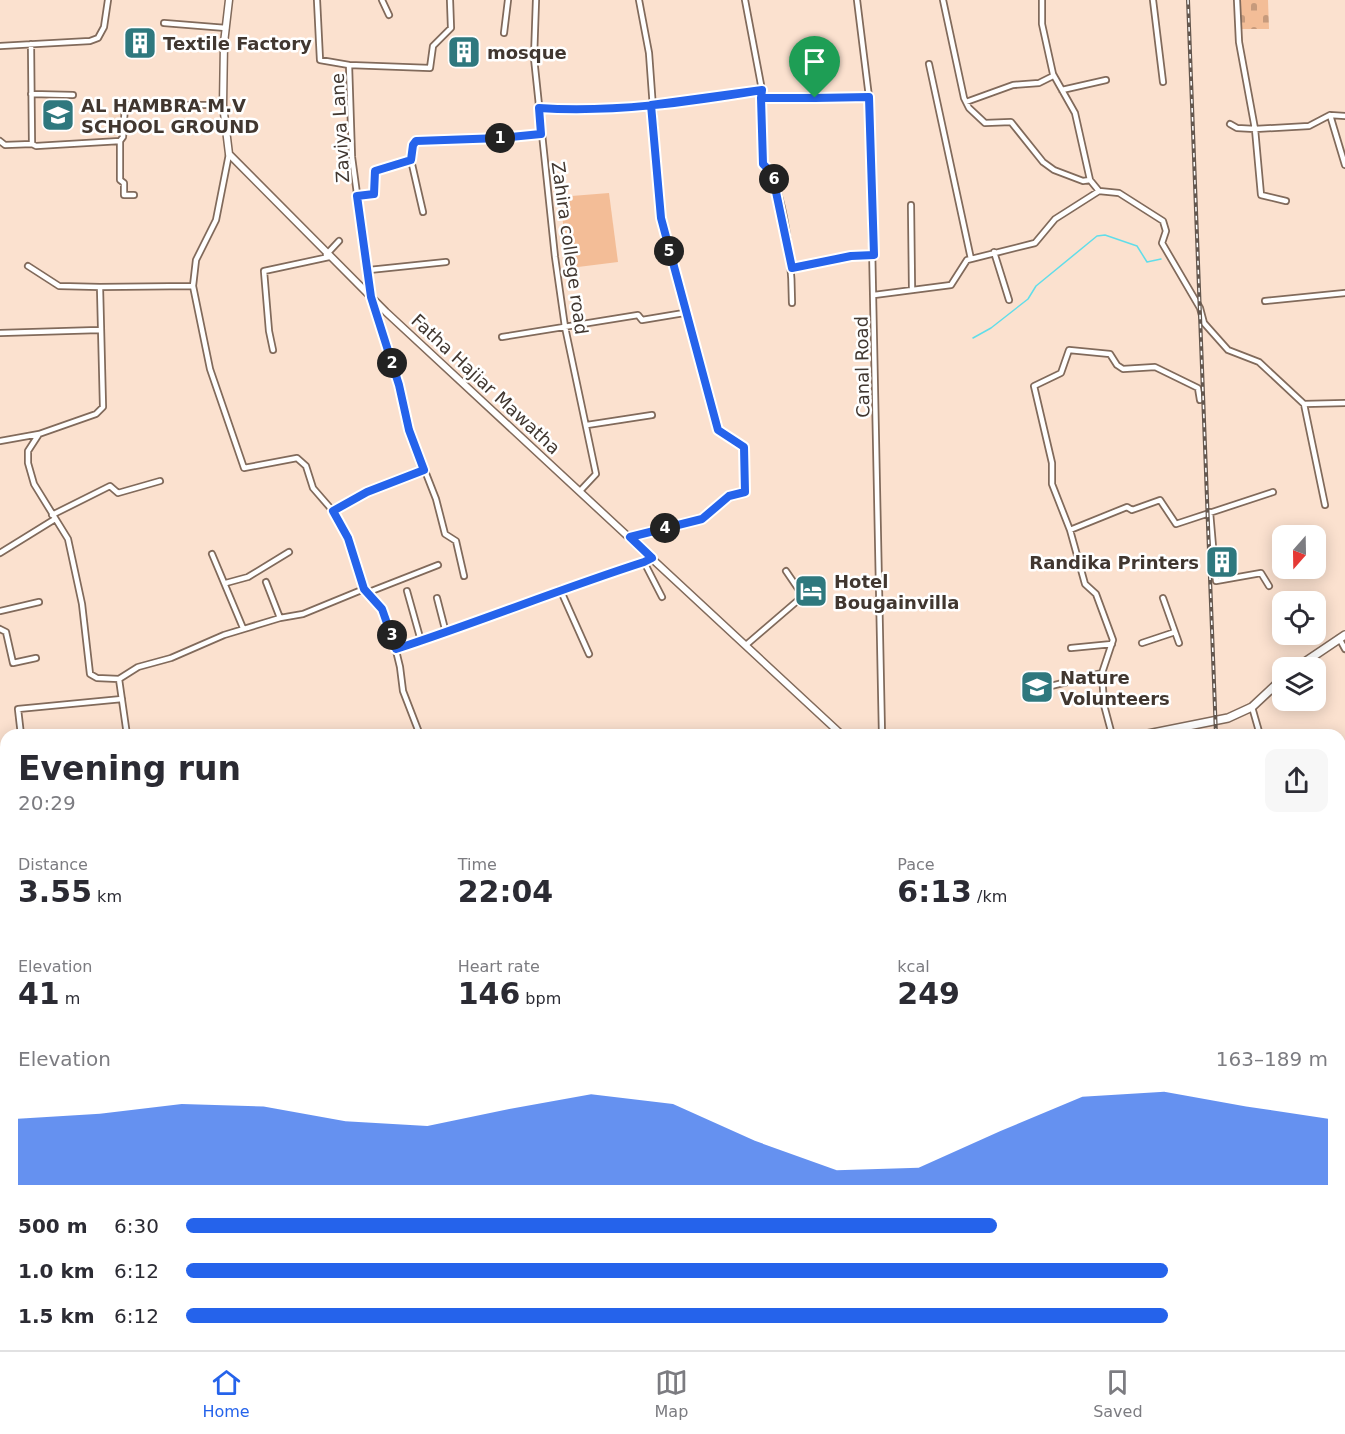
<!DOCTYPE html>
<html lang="en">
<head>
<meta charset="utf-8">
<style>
  :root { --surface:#fff; --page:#f7f7f7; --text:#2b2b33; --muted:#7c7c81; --line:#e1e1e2; --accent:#2563eb }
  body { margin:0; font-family:"DejaVu Sans",sans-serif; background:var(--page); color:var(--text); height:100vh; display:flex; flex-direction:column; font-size:22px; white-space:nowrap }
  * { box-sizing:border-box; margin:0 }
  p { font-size:20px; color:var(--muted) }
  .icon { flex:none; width:33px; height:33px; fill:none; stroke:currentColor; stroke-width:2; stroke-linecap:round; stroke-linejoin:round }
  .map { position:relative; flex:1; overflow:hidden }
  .side { position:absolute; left:0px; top:729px; width:1346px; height:621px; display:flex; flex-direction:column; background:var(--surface); border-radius:18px 18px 0 0; box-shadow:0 3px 15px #0003 }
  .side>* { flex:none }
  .needle { width:39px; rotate:200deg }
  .fabs { position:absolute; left:1272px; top:525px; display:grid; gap:12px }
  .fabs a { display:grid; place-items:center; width:54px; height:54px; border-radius:12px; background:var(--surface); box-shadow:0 3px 15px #0003; font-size:30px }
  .pin { position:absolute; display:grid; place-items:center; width:51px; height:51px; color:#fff; margin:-62px -26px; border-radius:50% 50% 50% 0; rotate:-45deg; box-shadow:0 0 6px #0007 }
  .pin .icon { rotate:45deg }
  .km { position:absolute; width:30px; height:30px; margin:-15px; border-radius:50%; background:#222; color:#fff; font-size:16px; line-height:30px; text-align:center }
  .round { display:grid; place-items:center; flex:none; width:63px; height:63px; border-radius:12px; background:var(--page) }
  .overview { display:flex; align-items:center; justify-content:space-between; height:102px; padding:0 18px }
  h1 { font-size:33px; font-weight:800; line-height:45px }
  .stats { display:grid; grid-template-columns:repeat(3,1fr); gap:9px; height:102px; padding:6px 18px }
  .stats div { display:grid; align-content:center }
  .stats b { font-size:30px; font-weight:800 }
  .stats small { font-size:16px; font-weight:400 }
  .stats p { font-size:16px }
  .chart { height:168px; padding:12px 18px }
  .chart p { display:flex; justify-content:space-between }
  .chart svg { width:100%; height:108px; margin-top:6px; fill:var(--accent); opacity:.7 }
  ul { padding:0 18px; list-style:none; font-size:20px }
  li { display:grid; grid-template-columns:96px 72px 1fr; align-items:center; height:45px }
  li i { height:15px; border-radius:8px; background:var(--accent) }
  .dock { display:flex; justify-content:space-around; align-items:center; height:84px; border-top:2px solid var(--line); background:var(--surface); font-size:16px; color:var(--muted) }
  .dock a { display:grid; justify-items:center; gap:3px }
  .dock .selected { color:var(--accent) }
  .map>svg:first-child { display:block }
  .built { fill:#f4d5be }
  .green { fill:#f3bd97 }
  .cemetery { fill:url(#cemetery-stones) }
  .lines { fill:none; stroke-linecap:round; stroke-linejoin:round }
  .stream { stroke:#61dde9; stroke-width:1.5 }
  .river { stroke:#61dde9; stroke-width:8 }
  .street-casing { stroke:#816a5b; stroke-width:8 }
  .secondary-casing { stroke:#816a5b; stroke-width:9 }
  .primary-casing { stroke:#816a5b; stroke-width:10 }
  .street { stroke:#fff; stroke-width:4.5 }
  .secondary { stroke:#fff; stroke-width:6 }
  .primary { stroke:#fff; stroke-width:7 }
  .rail-casing { stroke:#64574e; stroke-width:4 }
  .rail { stroke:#fff; stroke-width:1.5; stroke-dasharray:4.5; stroke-linecap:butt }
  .route-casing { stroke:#fff; stroke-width:12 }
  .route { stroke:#2563eb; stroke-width:8 }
  .labels { text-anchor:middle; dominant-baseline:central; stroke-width:5; stroke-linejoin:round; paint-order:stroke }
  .poi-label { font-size:18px; font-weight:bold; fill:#413730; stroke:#fff; text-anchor:start }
  .street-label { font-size:18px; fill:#413730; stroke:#fff }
</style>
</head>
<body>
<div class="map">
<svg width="1345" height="1350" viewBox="0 0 1345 1350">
  <defs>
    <pattern id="cemetery-stones" width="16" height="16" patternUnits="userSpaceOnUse" patternTransform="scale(1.5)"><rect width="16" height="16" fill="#f3bd97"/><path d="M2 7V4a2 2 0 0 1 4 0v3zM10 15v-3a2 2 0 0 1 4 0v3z" fill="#c69a7c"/></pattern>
  </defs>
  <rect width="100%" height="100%" fill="#fbe1cf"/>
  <!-- built -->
  <path class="built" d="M109,111L120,113L119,136L108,137Z"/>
  <!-- green -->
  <path class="green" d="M609,193L618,262L570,268L559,197Z"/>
  <!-- cemetery -->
  <path class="cemetery" d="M1239,0H1268L1269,29H1241Z"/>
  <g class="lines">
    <!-- stream -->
    <path class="stream" d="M973,338L991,328L1028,299L1036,286L1097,236L1105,235L1137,246L1147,262L1161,259"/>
    <!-- river -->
    <path class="river" d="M531,1344L533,1350
      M465,1350L481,1344"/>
    <!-- street casing -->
    <g class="street-casing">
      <path id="street" d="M317,0L320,60L349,65
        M382,0L389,15
        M450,0L451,28L433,46L430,68L349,65L352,157L371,297L399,385L409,430L436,499L445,534L456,541L464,576
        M536,0L534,58L555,257L565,327L596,474L580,491
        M745,0L762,90L763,164C786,187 792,270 792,303
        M857,0L869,97L882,735
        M943,0L964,98L969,108L985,123L1011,122L1043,162L1054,170L1083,181L1090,180
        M1042,0V24L1053,74L1075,113L1090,180L1099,191
        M1153,0L1163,82
        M1237,0L1239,42L1255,129L1309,126L1330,115L1345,116
        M164,23L226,28
        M504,33L508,0
        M31,44L32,144L36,146L120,141L123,137L125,105H223
        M0,46L90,41L98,38L104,27L108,0
        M929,64L971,259
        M1062,90L1106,80
        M31,94L73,95
        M761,98L869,97
        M966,102L1013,85L1039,83L1053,76
        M539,108C613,113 689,102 762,90
        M1330,115L1345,165
        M1230,124L1237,128L1255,129L1261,195L1286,201
        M0,141L5,145L32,144
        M120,141V180L124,183V195H134
        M229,154L216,220L196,260L193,286L210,369L244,468L297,458L306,466L313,488L333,511L348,538L364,589L382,609L390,626L400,667L403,691L420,735
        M411,160L423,212
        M357,196L373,194L375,171L411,160L413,145L416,141L501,138L541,134
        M911,205L912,288
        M994,252L1009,300
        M326,255L339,241
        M28,266L59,286L100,287
        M792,268L851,256L874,255
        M369,270L446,262
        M874,295L951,285L967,260L1035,243L1055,219L1099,191L1119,193L1163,221L1166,231L1162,243L1200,308L1204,323L1228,350L1259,362L1304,404L1325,505
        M1265,301L1345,293
        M0,333L99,330
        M502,337L638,315L642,320L684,313
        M273,350L269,331L264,271L329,257
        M1304,404L1345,403
        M587,425L652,415
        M0,441L39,434
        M333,511L367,492L424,470
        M1210,512L1216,581L1261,573L1269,586
        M52,515L110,486L118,493L160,481
        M1070,530L1127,507L1132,510L1160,500L1176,524L1273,492
        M630,537L702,519L729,496L745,492L744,446L718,430L661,218L649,53L639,0
        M0,553L55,519
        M212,554L243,628
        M644,562L662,597
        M266,582L280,618
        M226,583L248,577L289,552
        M560,589L589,654
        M407,591L421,641
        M369,592L438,565
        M437,598L446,633
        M1163,598L1179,643
        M0,611L39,602
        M0,629L6,632L13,663L36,658
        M1339,638L1345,649
        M1142,643L1175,632
        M746,645L803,596L786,571
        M1071,648L1112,644
        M396,649L652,558
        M1102,673L1113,640L1096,594L1085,584L1070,530L1052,484V463L1034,386L1061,373L1069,350L1110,354L1117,365L1123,369L1155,367L1198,388L1200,400
        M119,679L138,667L171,658L224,635L280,618L303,614L364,589
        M1051,686L1102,673L1104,705L1112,735
        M1252,707L1260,735
        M21,735L18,709L122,699
        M127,735L119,679L97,678L90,674L82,604L68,539L34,484L28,463V451L39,434L96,414L103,407L100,287L193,286
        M1340,764L1345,763
        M1340,843L1345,842
        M1340,888H1345
        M1340,992L1345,993
        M1340,1086L1345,1080
        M590,1344L601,1350
        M911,1344L919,1350
        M49,1350L54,1344
        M977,1350L980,1344
        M1253,1350L1254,1344"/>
    </g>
    <!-- secondary casing -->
    <g class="secondary-casing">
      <path id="secondary" d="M229,0L224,43L223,105L229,154L386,312L842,735
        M0,928L6,927
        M1207,1344L1210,1350"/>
    </g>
    <!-- primary casing -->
    <g class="primary-casing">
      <path id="primary" d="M1296,668L1345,635
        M1143,735L1228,718L1252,707L1282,679"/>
    </g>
    <!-- street -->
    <use href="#street" class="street"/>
    <!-- secondary -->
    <use href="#secondary" class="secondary"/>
    <!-- primary -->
    <use href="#primary" class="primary"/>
    <!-- rail casing -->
    <g class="rail-casing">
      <path id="rail" d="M1188,0L1216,735
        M1239,1344V1350"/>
    </g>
    <!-- rail -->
    <use href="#rail" class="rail"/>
  </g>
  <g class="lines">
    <!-- route casing -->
    <g class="route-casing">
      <path id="route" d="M815,98H761L762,90C689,102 613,113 539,108L541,134L501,138L416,141L413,145L411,160L375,171L374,194L357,196L371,297L399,385L409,430L424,470L367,492L333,511L348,538L364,589L382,609L396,649C479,622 560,589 644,562L652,558L630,537L702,519L729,496L745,492L744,447L718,430L661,218L651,105L762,90L761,98L763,164L772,173L792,268L851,256L874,255L869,97L815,98"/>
    </g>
    <!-- route -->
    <use href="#route" class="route"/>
  </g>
  <!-- icons -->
  <defs>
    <g id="building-square" transform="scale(1.725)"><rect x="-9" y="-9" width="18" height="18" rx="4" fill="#2f787e" stroke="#fff"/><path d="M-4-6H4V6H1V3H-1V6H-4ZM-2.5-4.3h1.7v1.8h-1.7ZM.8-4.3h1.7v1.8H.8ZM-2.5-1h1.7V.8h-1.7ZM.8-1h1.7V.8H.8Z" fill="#fff"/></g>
    <g id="school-square" transform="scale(1.725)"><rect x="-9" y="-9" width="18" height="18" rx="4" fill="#2f787e" stroke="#fff"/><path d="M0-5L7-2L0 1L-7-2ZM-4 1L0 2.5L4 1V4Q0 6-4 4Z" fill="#fff"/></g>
    <g id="hotel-square" transform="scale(1.725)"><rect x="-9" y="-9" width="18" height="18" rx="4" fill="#2f787e" stroke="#fff"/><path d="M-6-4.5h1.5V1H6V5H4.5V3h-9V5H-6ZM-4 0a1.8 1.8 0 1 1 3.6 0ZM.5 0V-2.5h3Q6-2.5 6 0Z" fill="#fff"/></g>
  </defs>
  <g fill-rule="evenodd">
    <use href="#building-square" x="140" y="43"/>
    <use href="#building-square" x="464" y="52"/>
    <use href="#school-square" x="58" y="115"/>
    <use href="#building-square" x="1222" y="562"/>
    <use href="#hotel-square" x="811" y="591"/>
    <use href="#school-square" x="1037" y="687"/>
  </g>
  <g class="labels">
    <!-- poi labels -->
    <g class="poi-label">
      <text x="163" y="43">Textile Factory</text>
      <text x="487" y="52">mosque</text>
      <text x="81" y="105">AL HAMBRA M.V<tspan x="81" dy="21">SCHOOL GROUND</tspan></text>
      <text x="1199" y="562" text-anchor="end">Randika Printers</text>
      <text x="834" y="581">Hotel<tspan x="834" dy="21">Bougainvilla</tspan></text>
      <text x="1060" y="677">Nature<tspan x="1060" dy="21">Volunteers</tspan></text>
    </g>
    <!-- street labels -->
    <g class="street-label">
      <text transform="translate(340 128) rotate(-93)">Zaviya Lane</text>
      <text transform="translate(570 248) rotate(82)">Zahira college road</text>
      <text transform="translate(862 367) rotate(-91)">Canal Road</text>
      <text transform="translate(486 384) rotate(43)">Fatha Hajiar Mawatha</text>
    </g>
  </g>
</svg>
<div class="fabs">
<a><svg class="needle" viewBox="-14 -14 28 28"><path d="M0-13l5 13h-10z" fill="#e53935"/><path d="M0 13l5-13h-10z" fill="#7c7c81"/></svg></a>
<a><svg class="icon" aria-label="locate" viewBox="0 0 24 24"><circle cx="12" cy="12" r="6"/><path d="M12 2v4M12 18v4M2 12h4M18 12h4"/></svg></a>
<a><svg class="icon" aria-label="layers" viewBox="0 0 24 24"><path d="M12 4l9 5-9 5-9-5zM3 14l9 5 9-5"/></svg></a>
</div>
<div class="pin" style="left:815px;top:98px;background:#1e9e55"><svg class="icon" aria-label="arrive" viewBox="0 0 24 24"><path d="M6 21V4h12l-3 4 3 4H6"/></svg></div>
<b class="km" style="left:500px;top:138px">1</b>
<b class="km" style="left:392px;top:363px">2</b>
<b class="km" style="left:392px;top:635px">3</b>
<b class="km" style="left:665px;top:528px">4</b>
<b class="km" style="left:669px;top:251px">5</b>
<b class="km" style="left:774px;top:179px">6</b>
<section class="side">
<div class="overview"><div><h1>Evening run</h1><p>20:29</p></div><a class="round"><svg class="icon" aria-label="share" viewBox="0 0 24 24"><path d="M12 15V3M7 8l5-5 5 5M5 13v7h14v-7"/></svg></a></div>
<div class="stats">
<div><p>Distance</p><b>3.55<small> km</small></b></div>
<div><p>Time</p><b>22:04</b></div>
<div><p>Pace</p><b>6:13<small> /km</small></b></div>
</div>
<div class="stats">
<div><p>Elevation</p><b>41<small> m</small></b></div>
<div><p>Heart rate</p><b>146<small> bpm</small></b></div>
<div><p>kcal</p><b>249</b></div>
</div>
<div class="chart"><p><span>Elevation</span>163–189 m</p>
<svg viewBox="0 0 160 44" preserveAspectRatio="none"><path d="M0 44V17L10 15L20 11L30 12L40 18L50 20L60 13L70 7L80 11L90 26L100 38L110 37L120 22L130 8L140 6L150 12L160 17V44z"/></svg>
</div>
<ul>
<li><b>500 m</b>6:30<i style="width:71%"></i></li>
<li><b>1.0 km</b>6:12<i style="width:86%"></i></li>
<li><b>1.5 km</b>6:12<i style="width:86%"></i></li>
</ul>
</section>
</div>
<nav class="dock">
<a class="selected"><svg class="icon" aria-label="home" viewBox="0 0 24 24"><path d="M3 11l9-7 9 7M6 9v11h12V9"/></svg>Home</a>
<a><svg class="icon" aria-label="map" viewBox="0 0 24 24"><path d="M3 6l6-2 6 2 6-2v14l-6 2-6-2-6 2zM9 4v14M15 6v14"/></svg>Map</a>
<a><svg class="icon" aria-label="saved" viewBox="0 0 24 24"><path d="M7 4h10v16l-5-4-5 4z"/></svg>Saved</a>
</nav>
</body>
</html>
